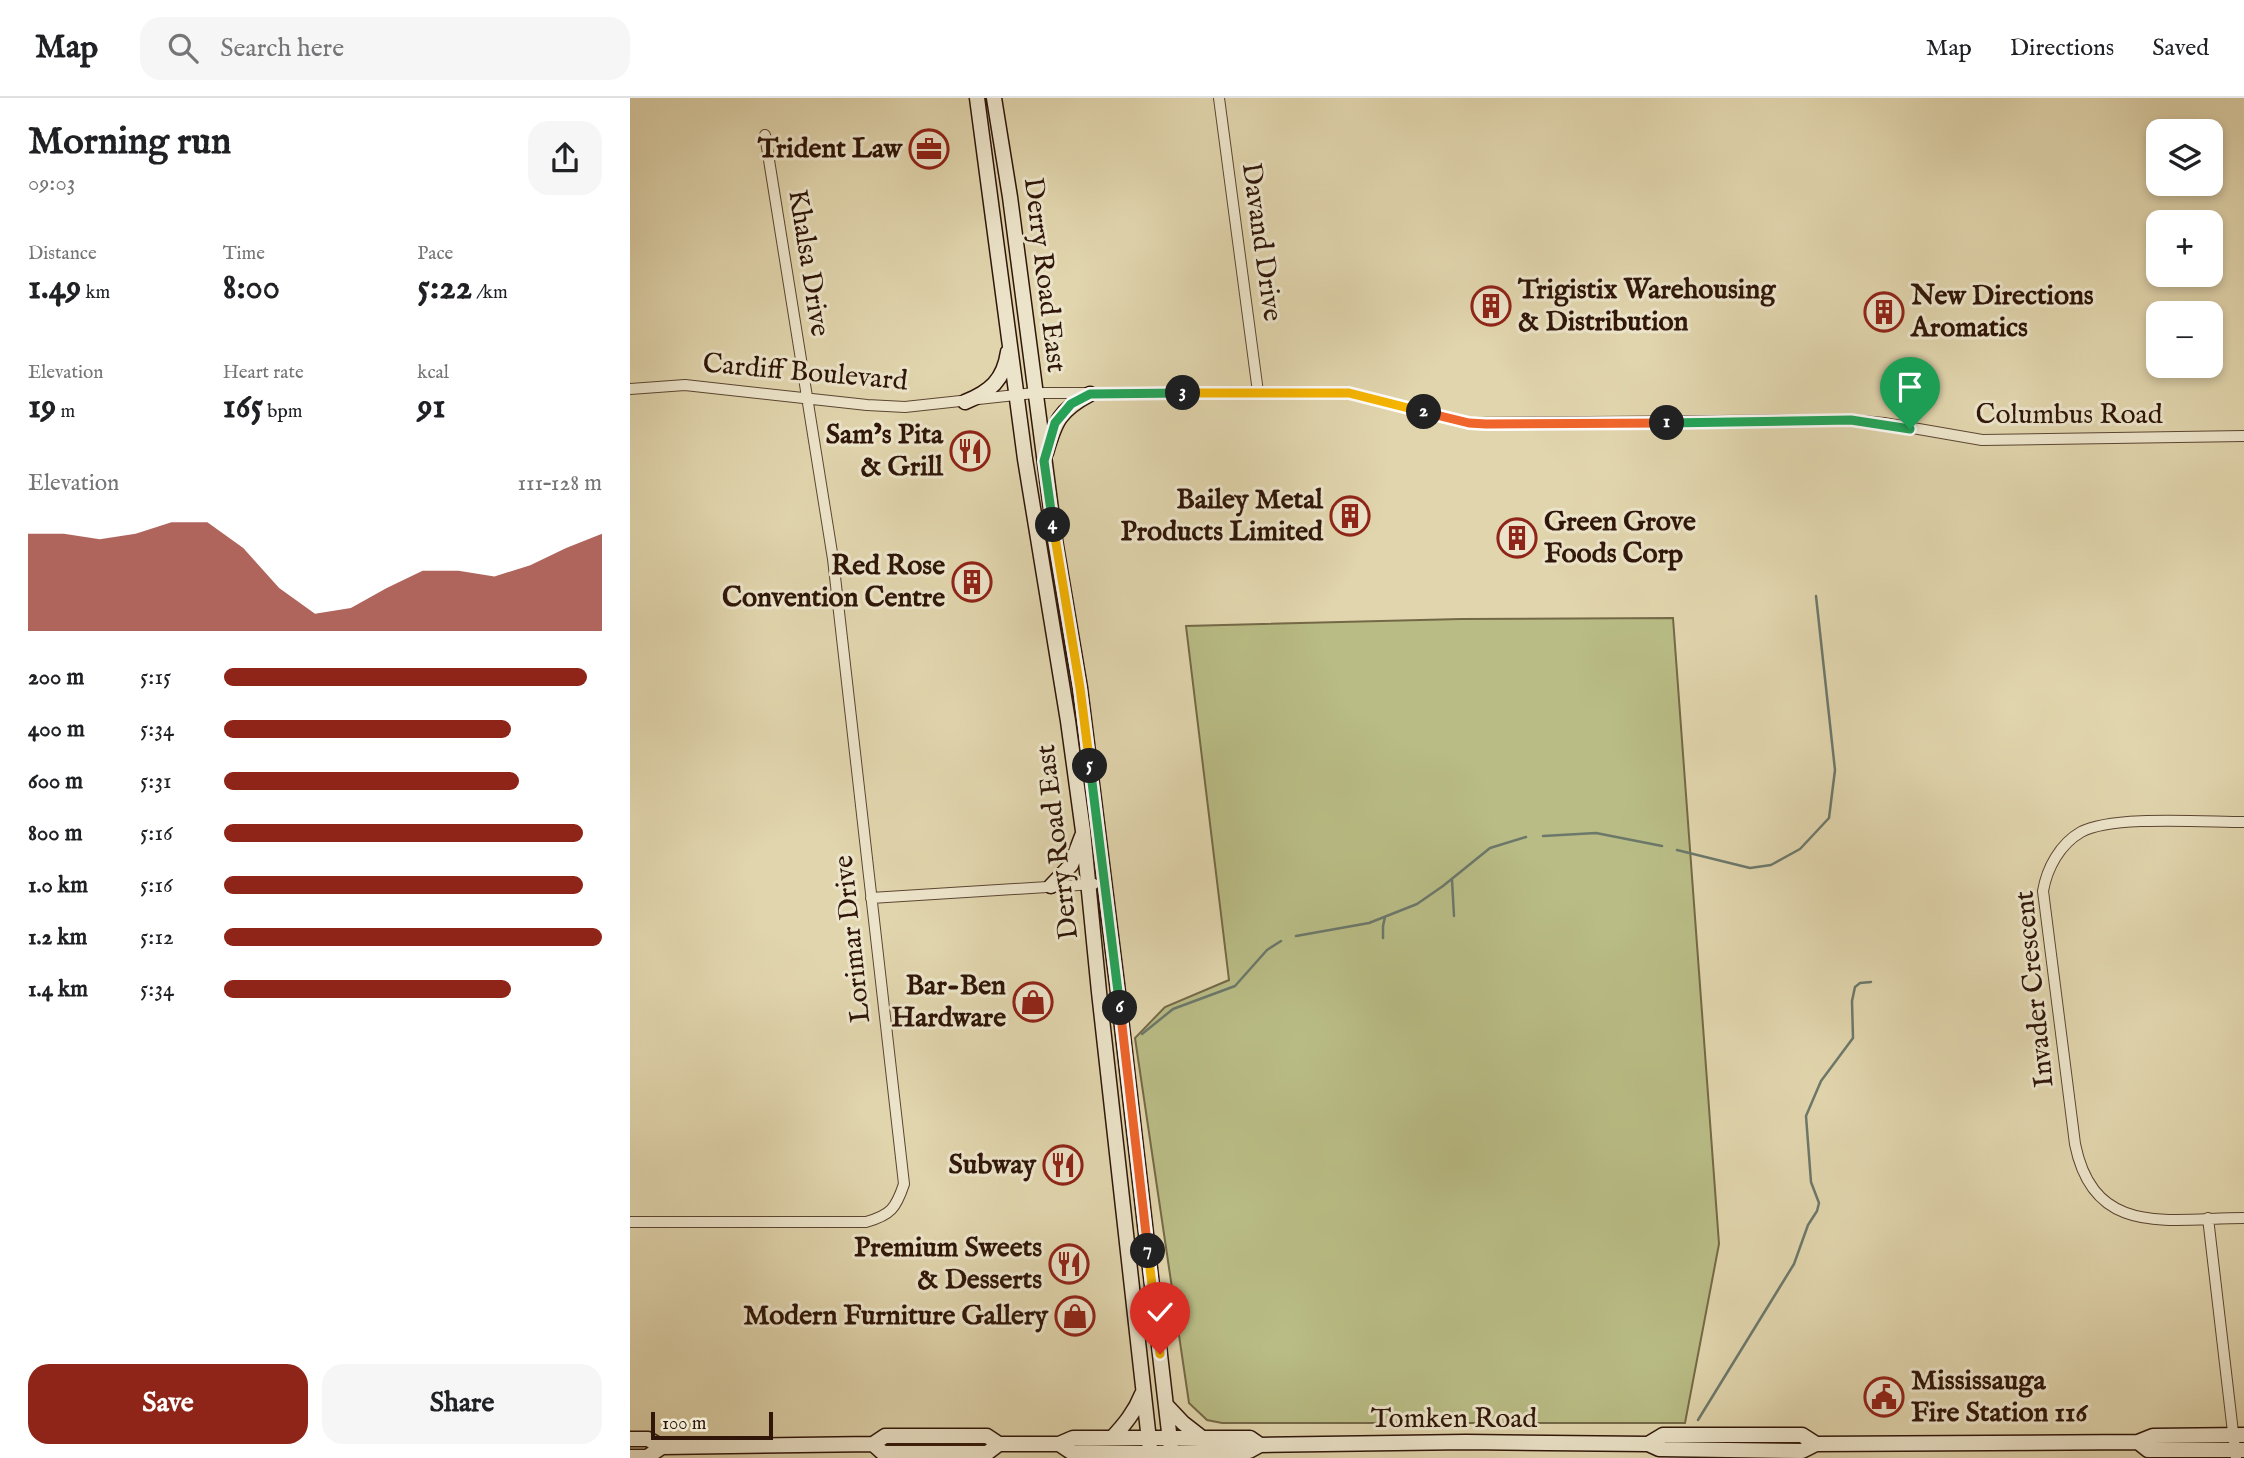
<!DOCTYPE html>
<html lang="en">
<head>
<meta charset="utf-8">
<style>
  :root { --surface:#fff; --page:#f6f6f6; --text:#202124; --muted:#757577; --line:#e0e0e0; --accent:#8f2418 }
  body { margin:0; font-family:"IM FELL English",serif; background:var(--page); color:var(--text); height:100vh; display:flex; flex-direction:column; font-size:26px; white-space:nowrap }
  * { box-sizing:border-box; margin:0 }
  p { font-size:23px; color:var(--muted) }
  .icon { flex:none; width:38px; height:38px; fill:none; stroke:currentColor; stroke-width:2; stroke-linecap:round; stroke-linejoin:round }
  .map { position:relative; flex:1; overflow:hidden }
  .side { display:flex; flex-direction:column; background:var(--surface); width:630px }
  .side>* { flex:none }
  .fabs { position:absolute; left:1516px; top:21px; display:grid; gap:14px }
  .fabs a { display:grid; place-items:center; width:77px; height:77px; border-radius:14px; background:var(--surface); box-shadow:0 4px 10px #0003; font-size:35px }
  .scale { position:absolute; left:21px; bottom:18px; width:122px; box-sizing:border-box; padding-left:7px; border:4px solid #2f1609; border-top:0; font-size:19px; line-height:24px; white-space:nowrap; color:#2f1609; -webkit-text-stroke:5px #ece4ca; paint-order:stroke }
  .pin { position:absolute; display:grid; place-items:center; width:60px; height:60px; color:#fff; margin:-72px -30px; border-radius:50% 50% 50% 0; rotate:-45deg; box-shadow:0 0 7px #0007 }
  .pin .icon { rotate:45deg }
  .km { position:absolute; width:35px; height:35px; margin:-18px; border-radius:50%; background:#222; color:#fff; font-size:19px; line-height:35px; text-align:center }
  .round { display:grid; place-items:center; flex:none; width:74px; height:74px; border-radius:21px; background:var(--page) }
  .head { display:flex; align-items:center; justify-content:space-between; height:119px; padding:0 28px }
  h1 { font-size:38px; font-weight:800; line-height:52px }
  .figures { display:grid; grid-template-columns:repeat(3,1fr); gap:10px; height:119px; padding:7px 28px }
  .figures div { display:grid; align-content:center }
  .figures b { font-size:35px; font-weight:800 }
  .figures small { font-size:19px; font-weight:400 }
  .figures p { font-size:19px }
  .chart { height:196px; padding:14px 28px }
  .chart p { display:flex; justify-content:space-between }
  .chart svg { width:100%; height:126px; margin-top:7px; fill:var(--accent); opacity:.7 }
  .primary-button { display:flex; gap:14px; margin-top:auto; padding:14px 28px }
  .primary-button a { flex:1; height:80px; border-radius:21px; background:var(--accent); color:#fff; font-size:28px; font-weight:800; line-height:80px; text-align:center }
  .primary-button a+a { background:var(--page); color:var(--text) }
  ul { padding:0 28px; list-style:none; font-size:23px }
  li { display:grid; grid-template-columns:112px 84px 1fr; align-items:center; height:52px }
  li i { height:18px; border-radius:9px; background:var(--accent) }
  header { display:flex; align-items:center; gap:42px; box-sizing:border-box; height:98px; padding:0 35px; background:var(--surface); border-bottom:2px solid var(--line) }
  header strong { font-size:33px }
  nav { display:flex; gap:38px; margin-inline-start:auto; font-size:24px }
  .search { width:490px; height:63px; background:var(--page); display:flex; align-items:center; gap:18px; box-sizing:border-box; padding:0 24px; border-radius:21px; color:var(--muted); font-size:26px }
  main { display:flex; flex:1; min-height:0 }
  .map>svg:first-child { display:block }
  .green { fill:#b9bc85; stroke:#746947; stroke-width:2 }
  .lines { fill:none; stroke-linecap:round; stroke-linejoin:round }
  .stream { stroke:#6c786a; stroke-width:2.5 }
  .street-casing { stroke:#5c4632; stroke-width:12 }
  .secondary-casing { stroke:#2f1609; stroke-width:17 }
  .street { stroke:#ece4ca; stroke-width:10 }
  .secondary { stroke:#ece4ca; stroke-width:14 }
  .split-1-casing { stroke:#fff; stroke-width:14 }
  .split-2-casing { stroke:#fff; stroke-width:14 }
  .split-3-casing { stroke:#fff; stroke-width:14 }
  .split-4-casing { stroke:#fff; stroke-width:14 }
  .split-5-casing { stroke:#fff; stroke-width:14 }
  .split-6-casing { stroke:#fff; stroke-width:14 }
  .split-7-casing { stroke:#fff; stroke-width:14 }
  .split-8-casing { stroke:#fff; stroke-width:14 }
  .split-1 { stroke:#22a559; stroke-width:9 }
  .split-2 { stroke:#f0652b; stroke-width:9 }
  .split-3 { stroke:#f5b400; stroke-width:9 }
  .split-4 { stroke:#22a559; stroke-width:9 }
  .split-5 { stroke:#f5b400; stroke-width:9 }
  .split-6 { stroke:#22a559; stroke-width:9 }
  .split-7 { stroke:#f0652b; stroke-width:9 }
  .split-8 { stroke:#f5b400; stroke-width:9 }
  .labels { text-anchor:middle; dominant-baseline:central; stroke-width:6; stroke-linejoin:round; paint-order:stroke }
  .poi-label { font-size:28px; font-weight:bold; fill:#2f1609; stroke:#ece4ca; text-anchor:end }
  .street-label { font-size:28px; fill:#2f1609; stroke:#ece4ca }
</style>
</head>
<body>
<header>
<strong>Map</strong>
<div class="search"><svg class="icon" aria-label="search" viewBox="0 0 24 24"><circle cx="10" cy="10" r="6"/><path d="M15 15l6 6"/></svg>Search here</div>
<nav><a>Map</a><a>Directions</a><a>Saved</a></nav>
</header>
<main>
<section class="side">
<div class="head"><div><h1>Morning run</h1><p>09:03</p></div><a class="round"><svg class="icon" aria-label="share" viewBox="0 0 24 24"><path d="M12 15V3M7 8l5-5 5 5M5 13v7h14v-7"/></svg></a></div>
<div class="figures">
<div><p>Distance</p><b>1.49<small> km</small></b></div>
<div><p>Time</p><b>8:00</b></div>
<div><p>Pace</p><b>5:22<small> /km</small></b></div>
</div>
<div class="figures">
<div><p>Elevation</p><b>19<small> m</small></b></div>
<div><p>Heart rate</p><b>165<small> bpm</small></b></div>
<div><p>kcal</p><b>91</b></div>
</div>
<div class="chart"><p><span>Elevation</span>111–128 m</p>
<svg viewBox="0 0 160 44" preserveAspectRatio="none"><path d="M0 44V10L10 10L20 12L30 10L40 6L50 6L60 15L70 29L80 38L90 36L100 29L110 23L120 23L130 25L140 21L150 15L160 10V44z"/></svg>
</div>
<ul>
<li><b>200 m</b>5:15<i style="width:96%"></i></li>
<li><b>400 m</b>5:34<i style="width:76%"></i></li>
<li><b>600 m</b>5:31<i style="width:78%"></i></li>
<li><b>800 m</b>5:16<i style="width:95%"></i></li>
<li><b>1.0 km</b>5:16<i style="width:95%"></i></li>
<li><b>1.2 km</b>5:12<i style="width:100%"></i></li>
<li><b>1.4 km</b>5:34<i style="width:76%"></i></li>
</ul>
<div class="primary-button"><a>Save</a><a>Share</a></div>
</section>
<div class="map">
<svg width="1614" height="1360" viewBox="0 0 1614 1360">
  <rect width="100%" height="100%" fill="#e1d5ad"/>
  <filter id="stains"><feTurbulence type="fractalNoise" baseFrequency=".00286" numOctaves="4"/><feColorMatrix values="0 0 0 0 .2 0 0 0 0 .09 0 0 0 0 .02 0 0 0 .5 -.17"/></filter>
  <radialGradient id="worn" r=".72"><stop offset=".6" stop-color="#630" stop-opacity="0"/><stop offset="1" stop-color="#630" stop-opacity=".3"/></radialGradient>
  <!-- green -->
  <path class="green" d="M1043,520L1089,1146L1055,1325H592L577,1322L559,1305L505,940L535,909L599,882L556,528L831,521Z"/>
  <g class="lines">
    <!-- stream -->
    <path class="stream" d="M913,738L966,735L1032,748
      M1047,752L1120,770L1141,767L1170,751L1199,720L1205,672L1186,498
      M822,782L824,818
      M666,838L739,825L787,806L813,788L860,750L896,739
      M753,840V828L755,819
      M512,936L543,911L605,888L637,852L651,843
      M1068,1322L1164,1166L1178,1127L1187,1113L1189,1105L1181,1084L1176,1018L1191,983L1223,940L1222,903L1225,889L1230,885L1241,884"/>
    <!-- street casing -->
    <g class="street-casing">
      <path id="street" d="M589,0L628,294
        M0,291L55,287L237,307L275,309L404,295H719L839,325L1221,322L1254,325L1352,342L1614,338
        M1614,724C1575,724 1482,717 1451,734C1430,746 1417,770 1413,793L1445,1046C1464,1141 1540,1120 1614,1120
        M241,800L464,786
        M1578,1120L1606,1360
        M0,1124H236C261,1117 266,1110 274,1086L203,461L135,37"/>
    </g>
    <!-- secondary casing -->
    <g class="secondary-casing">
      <path id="secondary" d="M347,0L395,361L438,623L453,733L469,894L521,1360
        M364,0L380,99L425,442L450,590L487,886L542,1360
        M335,304C360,294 374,282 378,254
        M416,355C425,323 430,312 460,296
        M421,788L441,767L452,738
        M537,1308L553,1325L571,1339
        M482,1340C494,1327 505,1314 512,1296
        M0,1341H18L32,1349
        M1508,1344L1518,1352H1614
        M243,1346L253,1355H357L369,1346
        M429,1346L441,1354L521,1355L619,1353L630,1347L836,1344L1018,1346L1029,1351L1172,1353L1186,1346L1508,1344L1523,1338L1614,1337
        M1018,1346L1033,1337H1172L1186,1346
        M0,1359H17L32,1349L243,1346L255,1338H357L369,1346H429L443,1340H620L630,1347"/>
    </g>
    <!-- street -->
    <use href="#street" class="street"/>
    <!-- secondary -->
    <use href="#secondary" class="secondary"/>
  </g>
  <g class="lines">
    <!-- split-1 casing -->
    <g class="split-1-casing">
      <path id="split-1" d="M1037,325L1221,322L1280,331"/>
    </g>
    <!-- split-2 casing -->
    <g class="split-2-casing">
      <path id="split-2" d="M794,314L839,325L856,326L1037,325"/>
    </g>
    <!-- split-3 casing -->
    <g class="split-3-casing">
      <path id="split-3" d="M553,295H719L794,314"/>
    </g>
    <!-- split-4 casing -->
    <g class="split-4-casing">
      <path id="split-4" d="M423,427L414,363L425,325L441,306L460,296L553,295"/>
    </g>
    <!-- split-5 casing -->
    <g class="split-5-casing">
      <path id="split-5" d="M423,427L450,590L460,668"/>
    </g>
    <!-- split-6 casing -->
    <g class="split-6-casing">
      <path id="split-6" d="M460,668L490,910"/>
    </g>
    <!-- split-7 casing -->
    <g class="split-7-casing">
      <path id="split-7" d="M490,910L518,1153"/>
    </g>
    <!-- split-8 casing -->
    <g class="split-8-casing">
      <path id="split-8" d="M518,1153L530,1256"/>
    </g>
    <!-- split-1 -->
    <use href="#split-1" class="split-1"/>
    <!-- split-2 -->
    <use href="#split-2" class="split-2"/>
    <!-- split-3 -->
    <use href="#split-3" class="split-3"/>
    <!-- split-4 -->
    <use href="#split-4" class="split-4"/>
    <!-- split-5 -->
    <use href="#split-5" class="split-5"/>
    <!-- split-6 -->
    <use href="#split-6" class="split-6"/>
    <!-- split-7 -->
    <use href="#split-7" class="split-7"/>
    <!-- split-8 -->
    <use href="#split-8" class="split-8"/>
  </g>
  <!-- icons -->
  <defs>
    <g id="office-ring" transform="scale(2.0125)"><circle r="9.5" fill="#ece4ca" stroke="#8f2418" stroke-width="1.5"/><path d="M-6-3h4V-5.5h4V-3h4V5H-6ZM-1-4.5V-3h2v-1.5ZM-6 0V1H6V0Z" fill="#8f2418"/></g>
    <g id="building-ring" transform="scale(2.0125)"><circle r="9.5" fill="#ece4ca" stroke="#8f2418" stroke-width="1.5"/><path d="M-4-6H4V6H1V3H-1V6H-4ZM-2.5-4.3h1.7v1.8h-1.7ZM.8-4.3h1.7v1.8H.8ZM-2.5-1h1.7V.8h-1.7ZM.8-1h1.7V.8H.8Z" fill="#8f2418"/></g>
    <g id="restaurant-ring" transform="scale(2.0125)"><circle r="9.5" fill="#ece4ca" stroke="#8f2418" stroke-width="1.5"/><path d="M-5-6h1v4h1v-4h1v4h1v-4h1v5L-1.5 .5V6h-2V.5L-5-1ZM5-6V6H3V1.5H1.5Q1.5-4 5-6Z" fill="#8f2418"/></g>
    <g id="shop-ring" transform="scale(2.0125)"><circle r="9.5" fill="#ece4ca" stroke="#8f2418" stroke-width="1.5"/><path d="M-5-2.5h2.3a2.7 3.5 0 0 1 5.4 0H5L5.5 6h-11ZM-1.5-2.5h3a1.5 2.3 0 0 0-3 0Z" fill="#8f2418"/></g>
    <g id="civic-ring" transform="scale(2.0125)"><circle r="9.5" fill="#ece4ca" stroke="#8f2418" stroke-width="1.5"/><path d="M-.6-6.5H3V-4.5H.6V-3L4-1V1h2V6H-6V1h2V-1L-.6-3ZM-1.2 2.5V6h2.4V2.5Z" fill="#8f2418"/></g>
  </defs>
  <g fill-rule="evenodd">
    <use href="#office-ring" x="299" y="51"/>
    <use href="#building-ring" x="861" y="208"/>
    <use href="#building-ring" x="1254" y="214"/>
    <use href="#restaurant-ring" x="340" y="353"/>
    <use href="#building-ring" x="720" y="418"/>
    <use href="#building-ring" x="887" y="440"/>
    <use href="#building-ring" x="342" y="484"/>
    <use href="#shop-ring" x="403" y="904"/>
    <use href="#restaurant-ring" x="433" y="1067"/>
    <use href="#restaurant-ring" x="439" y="1166"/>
    <use href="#shop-ring" x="445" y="1218"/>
    <use href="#civic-ring" x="1254" y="1299"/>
  </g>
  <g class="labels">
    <!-- poi labels -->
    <g class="poi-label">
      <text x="272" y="51">Trident Law</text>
      <text x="888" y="192" text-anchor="start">Trigistix Warehousing<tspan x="888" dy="32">&amp; Distribution</tspan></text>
      <text x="1281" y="198" text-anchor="start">New Directions<tspan x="1281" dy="32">Aromatics</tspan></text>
      <text x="313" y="337">Sam’s Pita<tspan x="313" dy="32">&amp; Grill</tspan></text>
      <text x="693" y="402">Bailey Metal<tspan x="693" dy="32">Products Limited</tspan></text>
      <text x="914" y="424" text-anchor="start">Green Grove<tspan x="914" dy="32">Foods Corp</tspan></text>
      <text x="315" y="468">Red Rose<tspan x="315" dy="32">Convention Centre</tspan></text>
      <text x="376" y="888">Bar-Ben<tspan x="376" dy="32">Hardware</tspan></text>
      <text x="406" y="1067">Subway</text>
      <text x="412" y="1150">Premium Sweets<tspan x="412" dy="32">&amp; Desserts</tspan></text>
      <text x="418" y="1218">Modern Furniture Gallery</text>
      <text x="1281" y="1283" text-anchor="start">Mississauga<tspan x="1281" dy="32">Fire Station 116</tspan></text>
    </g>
    <!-- street labels -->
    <g class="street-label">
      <text transform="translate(631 144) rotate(82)">Davand Drive</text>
      <text transform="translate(178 165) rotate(81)">Khalsa Drive</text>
      <text transform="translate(414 177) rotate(83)">Derry Road East</text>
      <text transform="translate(175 275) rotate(5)">Cardiff Boulevard</text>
      <text x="1439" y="317">Columbus Road</text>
      <text transform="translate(428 744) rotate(-97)">Derry Road East</text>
      <text transform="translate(223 841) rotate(-96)">Lorimar Drive</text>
      <text transform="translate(1405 891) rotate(-96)">Invader Crescent</text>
      <text x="824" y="1321">Tomken Road</text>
    </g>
  </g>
  <rect width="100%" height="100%" filter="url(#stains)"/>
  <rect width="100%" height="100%" fill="url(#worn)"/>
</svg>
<div class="fabs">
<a><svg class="icon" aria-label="layers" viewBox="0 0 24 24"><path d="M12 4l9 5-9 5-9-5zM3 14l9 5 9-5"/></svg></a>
<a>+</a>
<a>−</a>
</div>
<div class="scale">100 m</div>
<div class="pin" style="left:1280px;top:331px;background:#1e9e55"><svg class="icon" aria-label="arrive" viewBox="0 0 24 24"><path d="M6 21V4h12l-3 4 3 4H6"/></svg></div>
<div class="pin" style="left:530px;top:1256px;background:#d93025"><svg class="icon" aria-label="check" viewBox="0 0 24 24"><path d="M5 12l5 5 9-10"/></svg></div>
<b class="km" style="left:1037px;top:325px">1</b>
<b class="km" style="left:794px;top:314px">2</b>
<b class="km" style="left:553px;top:295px">3</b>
<b class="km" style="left:423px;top:427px">4</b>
<b class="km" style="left:460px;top:668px">5</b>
<b class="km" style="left:490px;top:910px">6</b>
<b class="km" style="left:518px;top:1153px">7</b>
</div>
</main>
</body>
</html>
